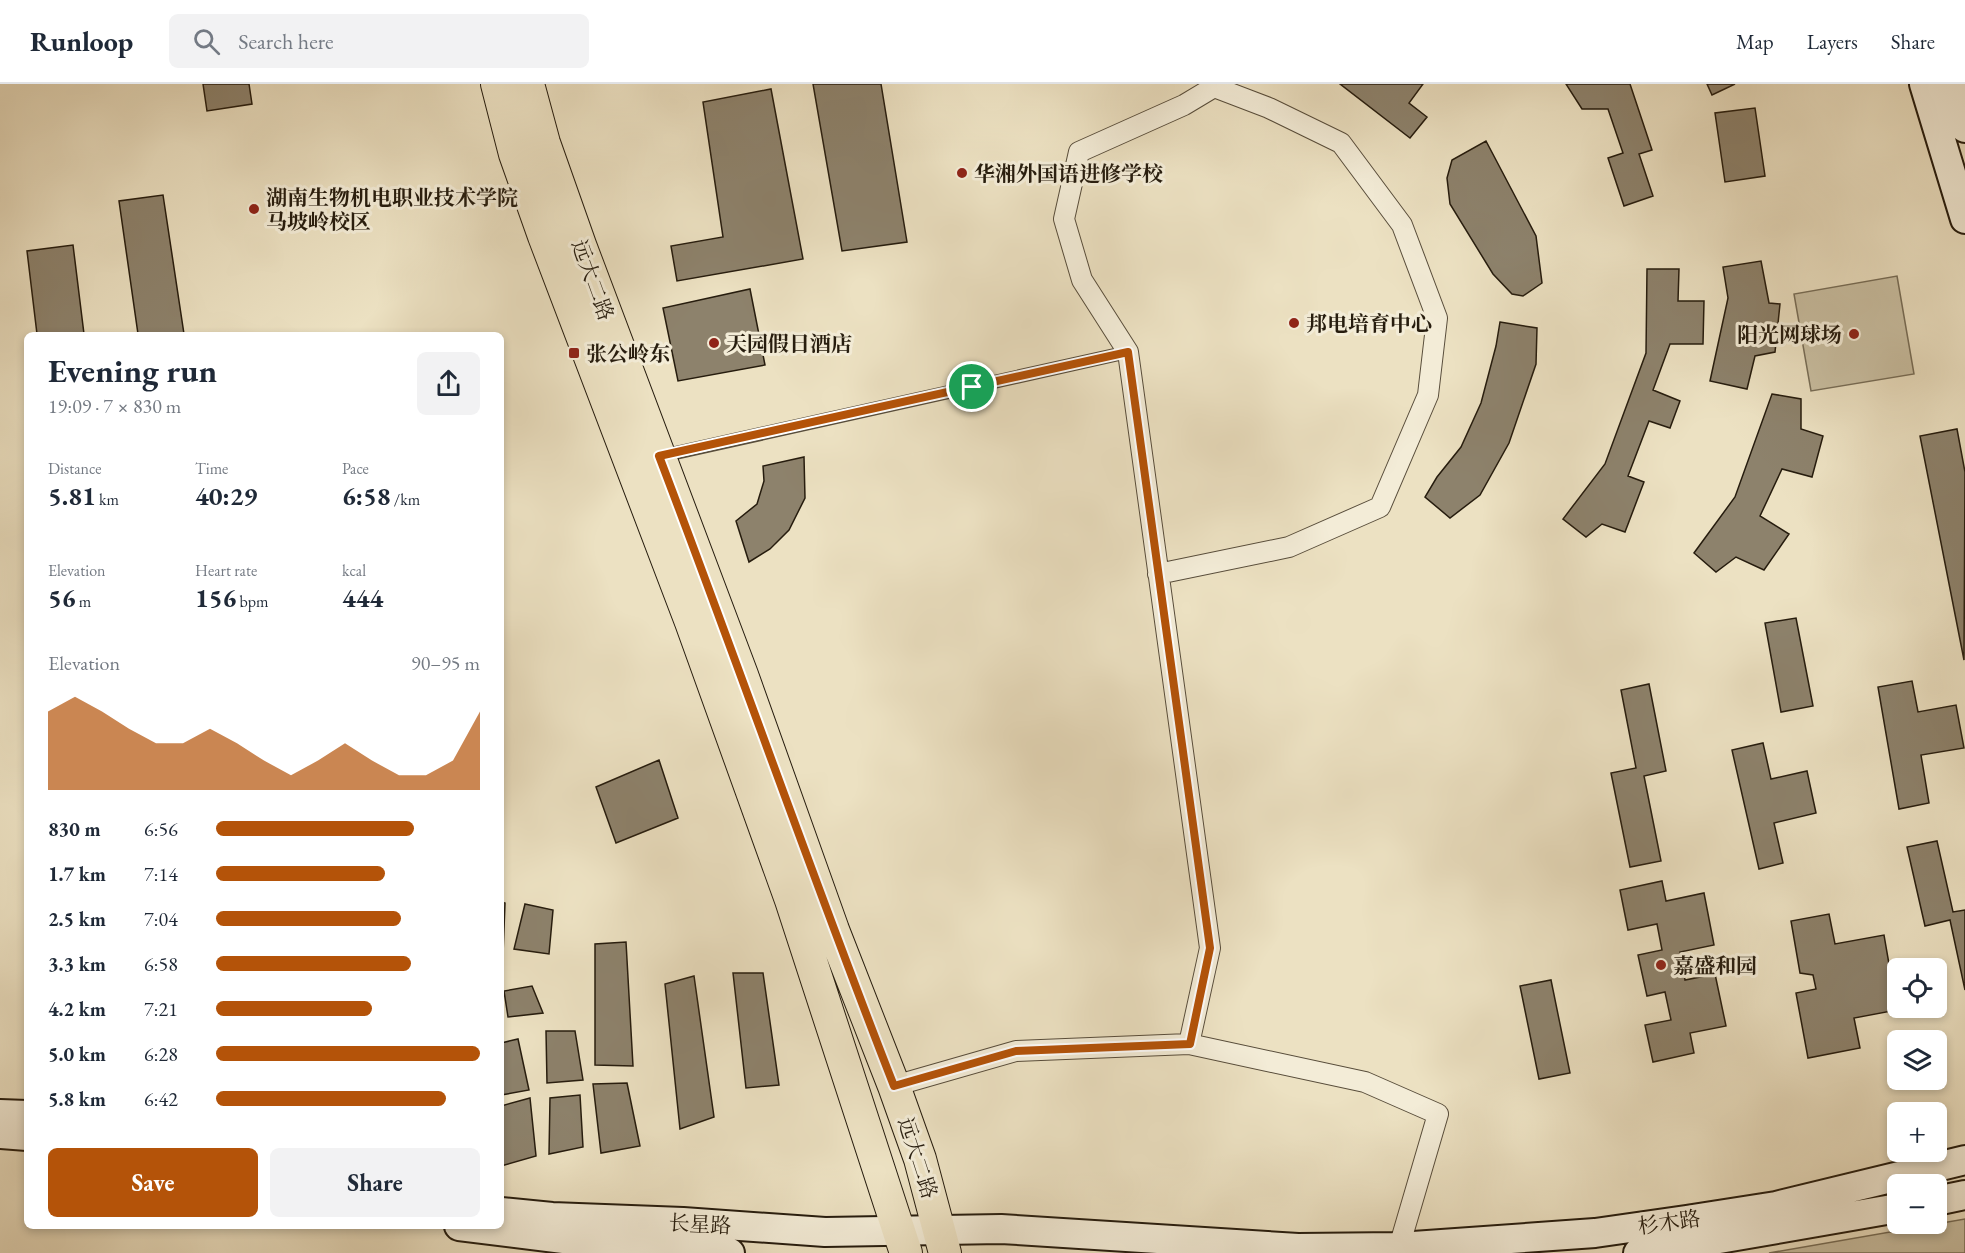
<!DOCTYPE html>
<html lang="en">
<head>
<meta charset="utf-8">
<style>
  :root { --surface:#fff; --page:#f2f2f3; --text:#1f2937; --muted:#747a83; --line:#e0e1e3; --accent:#b45309 }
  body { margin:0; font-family:"EB Garamond","Noto Serif SC",serif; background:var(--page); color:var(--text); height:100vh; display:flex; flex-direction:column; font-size:22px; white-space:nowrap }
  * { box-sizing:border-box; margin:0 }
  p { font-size:20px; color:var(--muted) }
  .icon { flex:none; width:33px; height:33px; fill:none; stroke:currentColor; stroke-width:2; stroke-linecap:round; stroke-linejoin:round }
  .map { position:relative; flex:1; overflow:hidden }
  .details { position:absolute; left:24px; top:248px; width:480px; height:897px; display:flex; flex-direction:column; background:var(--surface); border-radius:9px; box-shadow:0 3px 9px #0003 }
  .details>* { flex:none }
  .fabs { position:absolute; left:1887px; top:874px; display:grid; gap:12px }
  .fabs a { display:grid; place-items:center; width:60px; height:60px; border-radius:9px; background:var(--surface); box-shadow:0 3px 9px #0003; font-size:30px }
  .pin { position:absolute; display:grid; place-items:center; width:51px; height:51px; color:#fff; margin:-26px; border:3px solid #fff; border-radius:50%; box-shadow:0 2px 6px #0007 }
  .round { display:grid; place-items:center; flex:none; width:63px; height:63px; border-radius:9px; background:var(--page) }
  .headline { display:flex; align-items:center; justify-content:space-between; height:102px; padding:0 24px }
  h1 { font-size:33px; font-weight:700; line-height:45px }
  .metrics { display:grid; grid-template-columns:repeat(3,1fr); gap:9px; height:102px; padding:6px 24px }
  .metrics div { display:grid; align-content:center }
  .metrics b { font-size:26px; font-weight:700 }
  .metrics small { font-size:16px; font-weight:400 }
  .metrics p { font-size:16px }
  .chart { height:168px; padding:12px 24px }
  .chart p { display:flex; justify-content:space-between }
  .chart svg { width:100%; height:108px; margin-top:6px; fill:var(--accent); opacity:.7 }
  .primary-button { display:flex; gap:12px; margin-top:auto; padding:12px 24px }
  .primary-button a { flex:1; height:69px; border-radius:9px; background:var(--accent); color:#fff; font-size:24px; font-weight:700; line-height:69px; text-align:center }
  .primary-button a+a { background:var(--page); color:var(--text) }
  ul { padding:0 24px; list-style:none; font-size:20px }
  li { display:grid; grid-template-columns:96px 72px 1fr; align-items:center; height:45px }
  li i { height:15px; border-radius:8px; background:var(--accent) }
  header { display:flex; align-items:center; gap:36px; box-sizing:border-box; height:84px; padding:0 30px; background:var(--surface); border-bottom:2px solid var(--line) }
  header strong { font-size:28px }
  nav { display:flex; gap:33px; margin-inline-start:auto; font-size:21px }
  .search { width:420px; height:54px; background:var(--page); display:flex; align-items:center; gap:15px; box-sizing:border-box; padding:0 21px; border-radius:9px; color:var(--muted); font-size:22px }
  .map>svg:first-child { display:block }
  .green { fill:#cac0a3; stroke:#786e58; stroke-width:1.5 }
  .building { fill:#8d826c; stroke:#261c0e; stroke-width:1.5 }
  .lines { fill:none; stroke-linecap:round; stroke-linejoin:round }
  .lane-casing { stroke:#584d3b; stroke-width:14 }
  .street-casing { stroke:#584d3b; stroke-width:22 }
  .secondary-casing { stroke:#261c0e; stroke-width:32 }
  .primary-casing { stroke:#261c0e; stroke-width:34 }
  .lane { stroke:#f3ecd7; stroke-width:10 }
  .street { stroke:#f3ecd7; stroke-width:20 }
  .secondary { stroke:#f3ecd7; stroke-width:28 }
  .primary { stroke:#ece1c2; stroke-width:32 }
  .route-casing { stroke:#fff; stroke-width:12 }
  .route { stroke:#b45309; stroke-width:8 }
  .poi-dot { fill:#8f2418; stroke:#f3ecd7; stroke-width:2 }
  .labels { text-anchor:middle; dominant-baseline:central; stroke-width:6; stroke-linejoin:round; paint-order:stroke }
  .poi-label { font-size:21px; font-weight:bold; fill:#261c0e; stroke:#f3ecd7; text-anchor:start }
  .street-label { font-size:21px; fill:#261c0e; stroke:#f3ecd7 }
</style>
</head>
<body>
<header>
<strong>Runloop</strong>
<div class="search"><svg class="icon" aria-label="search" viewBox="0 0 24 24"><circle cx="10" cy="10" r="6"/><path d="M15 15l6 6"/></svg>Search here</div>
<nav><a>Map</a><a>Layers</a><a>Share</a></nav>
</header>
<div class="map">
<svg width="1965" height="1169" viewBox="0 0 1965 1169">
  <rect width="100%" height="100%" fill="#ece1c2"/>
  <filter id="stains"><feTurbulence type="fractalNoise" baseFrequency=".00333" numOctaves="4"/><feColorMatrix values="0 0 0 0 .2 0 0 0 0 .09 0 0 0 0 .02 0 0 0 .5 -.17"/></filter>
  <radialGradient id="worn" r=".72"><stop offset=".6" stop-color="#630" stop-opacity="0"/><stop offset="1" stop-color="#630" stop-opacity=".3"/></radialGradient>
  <!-- green -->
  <path class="green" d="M1897,192L1914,290L1811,307L1794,210Z
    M1965,1135V1169H1769Z"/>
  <!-- building -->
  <path class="building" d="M203,0H249L252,20L207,27Z
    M813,0H881L907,158L842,167Z
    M1340,0H1423L1409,19L1427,33L1410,54Z
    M1566,0H1630L1652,66L1639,70L1653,112L1624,122L1608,74L1623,69L1608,25H1582Z
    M1707,0H1735L1712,11Z
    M771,5L803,175L677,197L671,162L723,153L703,18Z
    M1755,24L1765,92L1725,98L1715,29Z
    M1486,57L1536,152L1542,199L1523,212L1512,210L1493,190L1450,120L1447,94L1452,76Z
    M163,111L184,250H138L119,117Z
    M73,161L84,250H37L27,167Z
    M1761,177L1769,219L1780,220L1775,268L1755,272L1747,305L1710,297L1728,214L1723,183Z
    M1647,185H1679L1678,217H1704L1703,260H1670L1653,306L1680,317L1670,344L1649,337L1628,392L1644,398L1625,448L1602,440L1586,453L1563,435L1605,380L1646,269Z
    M750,205L765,281L678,297L663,224Z
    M1500,238L1537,244L1536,280L1509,359L1480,411L1450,434L1425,413L1437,393L1461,363L1481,319L1496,262Z
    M1772,310L1801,315V345L1823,352L1812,393L1782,385L1760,432L1789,450L1764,486L1736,473L1716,488L1694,469L1735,413Z
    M1957,345L1965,388L1964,576L1920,352Z
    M804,373L805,414L789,446L770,465L749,478L736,437L757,420L764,397L763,382Z
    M1796,534L1813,622L1781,628L1765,539Z
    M1912,597L1918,628L1956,621L1964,664L1921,671L1929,719L1899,725L1878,603Z
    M1649,600L1666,687L1644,692L1661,777L1630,783L1611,689L1636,684L1621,606Z
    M1763,659L1771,695L1807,687L1816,729L1774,739L1783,779L1759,785L1732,666Z
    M659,676L678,734L616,759L596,703Z
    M1937,757L1953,828L1965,826V906L1950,836L1925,842L1907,763Z
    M1662,797L1666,817L1704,809L1714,861L1680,868L1685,896L1715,890L1726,942L1690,949L1694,969L1653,978L1645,941L1671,936L1665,908L1647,912L1638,871L1662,866L1657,840L1628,846L1620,806Z
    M501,818L505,819L503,871L501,870Z
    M525,820L553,826L549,870L514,865Z
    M1829,830L1835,860L1884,851L1897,926L1854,934L1860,964L1808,974L1796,909L1816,905L1813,891L1800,889L1791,837Z
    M626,858L633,982L595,981V860Z
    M733,889H763L779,1001L746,1004Z
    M694,892L714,1033L680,1045L665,900Z
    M1551,896L1570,989L1539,995L1520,902Z
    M532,902L543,929L508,933L504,907Z
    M546,947H575L583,996L547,999Z
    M518,955L529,1006L501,1011V959Z
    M627,999L640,1062L601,1069L593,1000Z
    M580,1011L583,1063L549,1070L550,1014Z
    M530,1014L536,1072L501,1082V1022Z"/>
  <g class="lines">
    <!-- lane casing -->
    <g class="lane-casing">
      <path id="lane" d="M662,372L1128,268"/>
    </g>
    <!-- street casing -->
    <g class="street-casing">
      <path id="street" d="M1158,490L1289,463L1380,423L1428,311L1437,234L1402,141L1341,59L1269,24L1214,3L1184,21L1079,68L1064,135L1082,196L1128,268L1210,864L1189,960
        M894,1002L1016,967L1189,960L1365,998L1438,1030L1399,1163"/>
    </g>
    <!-- secondary casing -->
    <g class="secondary-casing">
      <path id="secondary" d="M1924,0L1965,135
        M1952,0L1965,44
        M0,1030L27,1031
        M0,1050L27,1052
        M1936,1117L1965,1111
        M501,1128L552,1133L683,1138L825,1148L1001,1145L1298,1164L1399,1163L1595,1149L1686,1136L1776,1122L1965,1076
        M459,1142L619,1162L730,1169
        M1638,1169L1898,1124"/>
    </g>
    <!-- primary casing -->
    <g class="primary-casing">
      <path id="primary" d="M497,0L515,70L544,152L691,538L791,816L906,1169
        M528,0L544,59L580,161L742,591L833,846L894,1002L920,1075L945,1169"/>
    </g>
    <!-- lane -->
    <use href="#lane" class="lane"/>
    <!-- street -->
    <use href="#street" class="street"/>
    <!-- secondary -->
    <use href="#secondary" class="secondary"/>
    <!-- primary -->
    <use href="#primary" class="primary"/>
  </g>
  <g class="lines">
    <!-- route casing -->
    <g class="route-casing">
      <path id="route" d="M1128,268L1210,864L1190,960L1016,967L894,1002C812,793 739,582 659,372Z"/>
    </g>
    <!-- route -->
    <use href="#route" class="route"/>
  </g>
  <!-- markers -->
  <g class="poi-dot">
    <circle cx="962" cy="89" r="6"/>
    <circle cx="254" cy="125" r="6"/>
    <circle cx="1294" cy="239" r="6"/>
    <circle cx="1854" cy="250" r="6"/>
    <circle cx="714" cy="259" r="6"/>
    <rect x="568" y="263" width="12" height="12" rx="3"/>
    <circle cx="1661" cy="881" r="6"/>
  </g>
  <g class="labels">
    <!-- poi labels -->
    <g class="poi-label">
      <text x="974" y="89">华湘外国语进修学校</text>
      <text x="266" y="113">湖南生物机电职业技术学院<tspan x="266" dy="24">马坡岭校区</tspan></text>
      <text x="1306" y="239">邦电培育中心</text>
      <text x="1842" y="250" text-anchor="end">阳光网球场</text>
      <text x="726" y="259">天园假日酒店</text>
      <text x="586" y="269">张公岭东</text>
      <text x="1673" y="881">嘉盛和园</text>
    </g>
    <!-- street labels -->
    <g class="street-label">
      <text transform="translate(593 196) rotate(70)">远大二路</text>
      <text transform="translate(918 1074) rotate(72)">远大二路</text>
      <text transform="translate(1669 1138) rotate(-8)">杉木路</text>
      <text transform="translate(700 1140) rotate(3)">长星路</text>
    </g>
  </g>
  <rect width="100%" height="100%" filter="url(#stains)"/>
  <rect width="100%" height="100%" fill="url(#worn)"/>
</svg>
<div class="fabs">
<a><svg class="icon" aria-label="locate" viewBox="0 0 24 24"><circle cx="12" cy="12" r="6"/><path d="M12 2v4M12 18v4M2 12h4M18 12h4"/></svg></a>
<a><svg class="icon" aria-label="layers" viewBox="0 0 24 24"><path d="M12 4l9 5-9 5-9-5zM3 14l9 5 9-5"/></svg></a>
<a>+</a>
<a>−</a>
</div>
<div class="pin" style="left:972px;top:303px;background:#1e9e55"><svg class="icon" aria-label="arrive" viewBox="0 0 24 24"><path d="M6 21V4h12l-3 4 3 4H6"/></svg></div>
<section class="details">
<div class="headline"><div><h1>Evening run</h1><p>19:09 · 7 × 830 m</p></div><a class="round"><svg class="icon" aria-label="share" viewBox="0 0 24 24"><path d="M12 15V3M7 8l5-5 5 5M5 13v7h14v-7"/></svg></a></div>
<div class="metrics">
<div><p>Distance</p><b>5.81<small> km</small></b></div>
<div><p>Time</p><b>40:29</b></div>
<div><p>Pace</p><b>6:58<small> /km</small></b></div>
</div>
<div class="metrics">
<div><p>Elevation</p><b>56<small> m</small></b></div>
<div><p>Heart rate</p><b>156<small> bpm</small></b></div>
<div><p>kcal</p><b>444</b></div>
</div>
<div class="chart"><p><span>Elevation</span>90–95 m</p>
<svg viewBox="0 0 160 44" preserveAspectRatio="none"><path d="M0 44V12L10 6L20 12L30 19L40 25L50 25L60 19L70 25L80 32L90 38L100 32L110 25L120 32L130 38L140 38L150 32L160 12V44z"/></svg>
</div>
<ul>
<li><b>830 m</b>6:56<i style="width:75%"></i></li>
<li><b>1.7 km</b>7:14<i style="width:64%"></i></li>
<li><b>2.5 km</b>7:04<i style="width:70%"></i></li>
<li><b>3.3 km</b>6:58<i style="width:74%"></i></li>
<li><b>4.2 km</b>7:21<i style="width:59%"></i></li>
<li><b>5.0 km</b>6:28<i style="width:100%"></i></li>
<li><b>5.8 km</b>6:42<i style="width:87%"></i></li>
</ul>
<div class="primary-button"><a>Save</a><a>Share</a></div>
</section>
</div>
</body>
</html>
